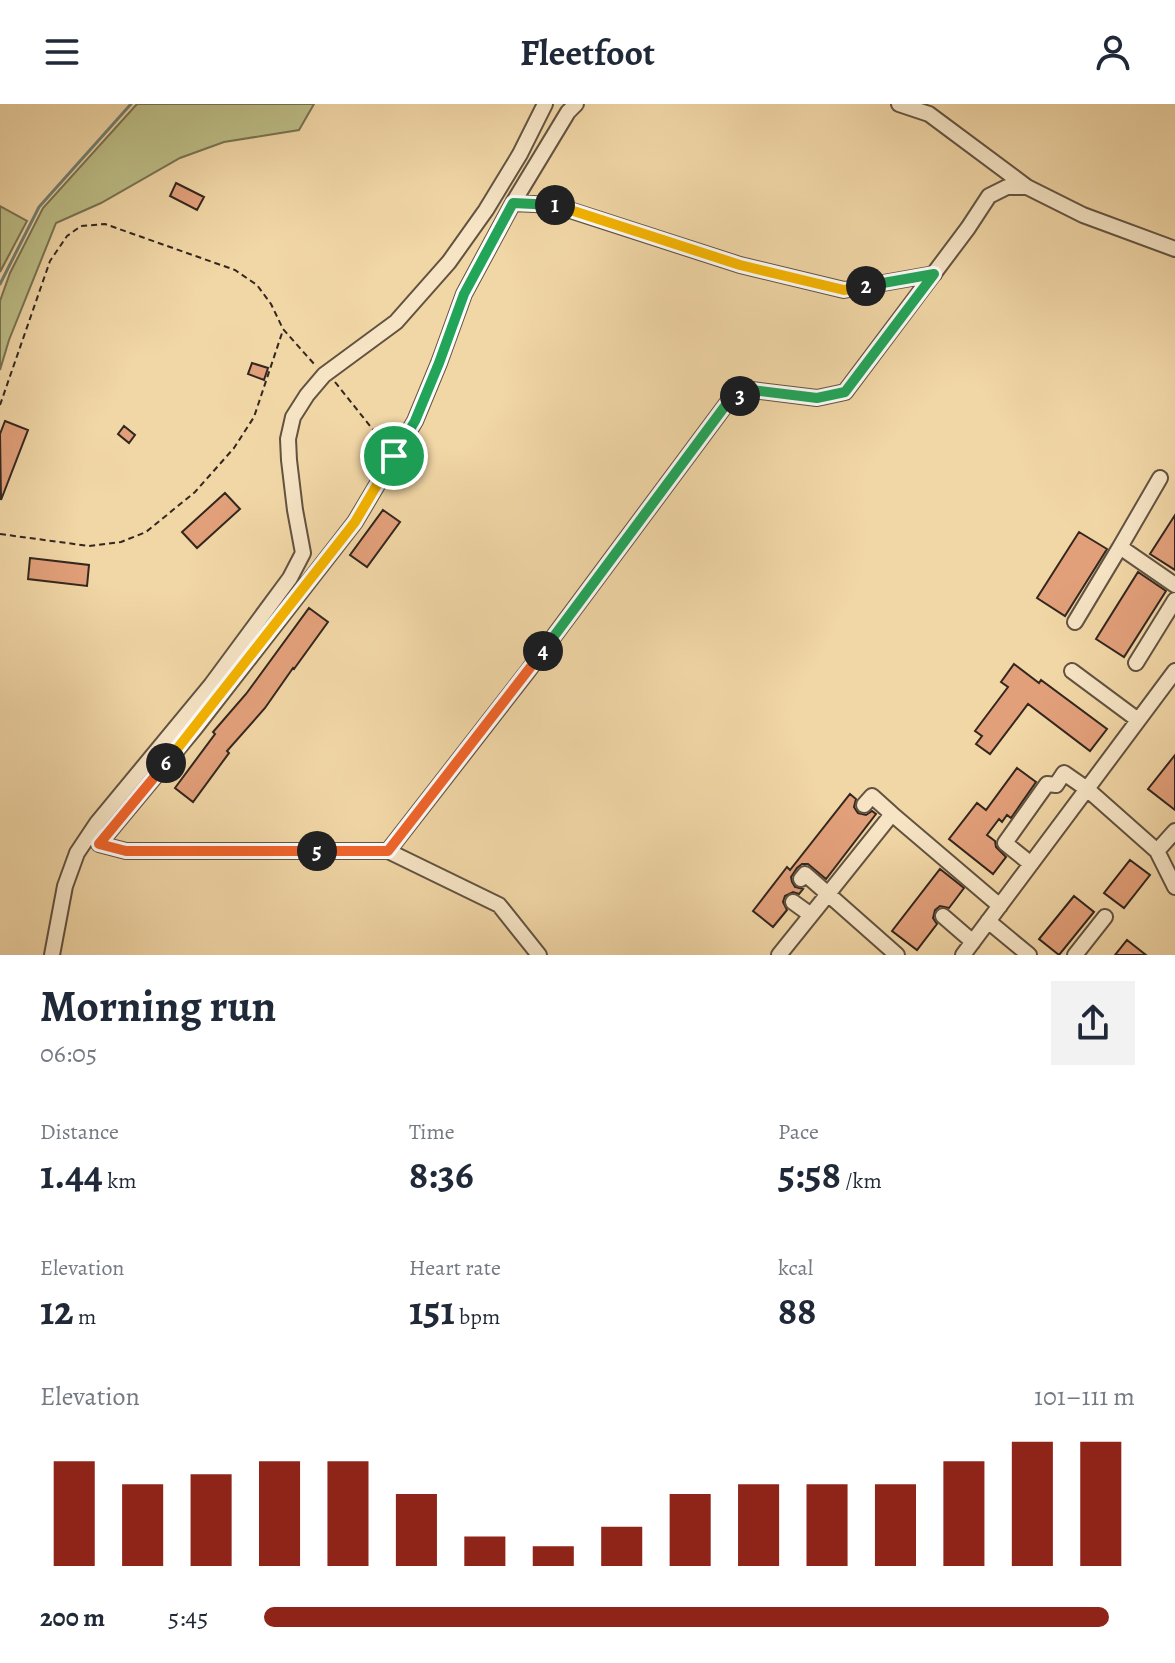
<!DOCTYPE html>
<html lang="en">
<head>
<meta charset="utf-8">
<style>
  :root { --surface:#fff; --page:#f2f2f3; --text:#1f2937; --muted:#747a83; --accent:#8f2418 }
  body { margin:0; font-family:Alegreya,serif; background:var(--page); color:var(--text); height:100vh; display:flex; flex-direction:column; font-size:30px; white-space:nowrap }
  * { box-sizing:border-box; margin:0 }
  p { font-size:26px; color:var(--muted) }
  .icon { flex:none; width:44px; height:44px; fill:none; stroke:currentColor; stroke-width:2; stroke-linecap:round; stroke-linejoin:round }
  .map { position:relative; height:851px; overflow:hidden }
  .panel { display:flex; flex-direction:column; background:var(--surface); flex:1 }
  .panel>* { flex:none }
  .pin { position:absolute; display:grid; place-items:center; width:68px; height:68px; color:#fff; margin:-34px; border:4px solid #fff; border-radius:50%; box-shadow:0 2px 8px #0007 }
  .km { position:absolute; width:40px; height:40px; margin:-20px; border-radius:50%; background:#222; color:#fff; font-size:22px; line-height:40px; text-align:center }
  .round { display:grid; place-items:center; flex:none; width:84px; height:84px; border-radius:0px; background:var(--page) }
  .headline { display:flex; align-items:center; justify-content:space-between; height:136px; padding:0 40px }
  h1 { font-size:44px; font-weight:700; line-height:60px }
  .metrics { display:grid; grid-template-columns:repeat(3,1fr); gap:12px; height:136px; padding:8px 40px }
  .metrics div { display:grid; align-content:center }
  .metrics b { font-size:40px; font-weight:700 }
  .metrics small { font-size:22px; font-weight:400 }
  .metrics p { font-size:22px }
  .chart { height:224px; padding:16px 40px }
  .chart p { display:flex; justify-content:space-between }
  .chart svg { width:100%; height:144px; margin-top:8px; stroke:var(--accent); stroke-width:6 }
  ul { padding:0 40px; list-style:none; font-size:26px }
  li { display:grid; grid-template-columns:128px 96px 1fr; align-items:center; height:60px }
  li i { height:20px; border-radius:10px; background:var(--accent) }
  header { display:flex; justify-content:space-between; align-items:center; height:104px; padding:0 40px; background:var(--surface); font-size:36px; font-weight:700 }
  .map>svg:first-child { display:block }
  .green { fill:#bcbd86; stroke:#787252; stroke-width:2 }
  .lines { fill:none; stroke-linecap:round; stroke-linejoin:round }
  .stream { stroke:#717f72; stroke-width:3 }
  .building { fill:#e2a07a; stroke:#33271f; stroke-width:2 }
  .minor-casing { stroke:#625341; stroke-width:18 }
  .path { stroke:#33271f; stroke-width:2; stroke-dasharray:6 4; stroke-linecap:butt }
  .minor { stroke:#f6e4c5; stroke-width:14 }
  .split-1-casing { stroke:#fff; stroke-width:16 }
  .split-2-casing { stroke:#fff; stroke-width:16 }
  .split-3-casing { stroke:#fff; stroke-width:16 }
  .split-4-casing { stroke:#fff; stroke-width:16 }
  .split-5-casing { stroke:#fff; stroke-width:16 }
  .split-6-casing { stroke:#fff; stroke-width:16 }
  .split-7-casing { stroke:#fff; stroke-width:16 }
  .split-1 { stroke:#22a559; stroke-width:10 }
  .split-2 { stroke:#f5b400; stroke-width:10 }
  .split-3 { stroke:#22a559; stroke-width:10 }
  .split-4 { stroke:#22a559; stroke-width:10 }
  .split-5 { stroke:#f0652b; stroke-width:10 }
  .split-6 { stroke:#f0652b; stroke-width:10 }
  .split-7 { stroke:#f5b400; stroke-width:10 }
</style>
</head>
<body>
<header><svg class="icon" aria-label="menu" viewBox="0 0 24 24"><path d="M4 6h16M4 12h16M4 18h16"/></svg>Fleetfoot<svg class="icon" aria-label="person" viewBox="0 0 24 24"><circle cx="12" cy="8" r="4"/><path d="M4 21q1-7 8-7t8 7"/></svg></header>
<div class="map">
<svg width="1175" height="851" viewBox="0 0 1175 851">
  <rect width="100%" height="100%" fill="#f1d6a6"/>
  <filter id="stains"><feTurbulence type="fractalNoise" baseFrequency=".0025" numOctaves="4"/><feColorMatrix values="0 0 0 0 .2 0 0 0 0 .09 0 0 0 0 .02 0 0 0 .5 -.17"/></filter>
  <radialGradient id="worn" r=".72"><stop offset=".6" stop-color="#630" stop-opacity="0"/><stop offset="1" stop-color="#630" stop-opacity=".3"/></radialGradient>
  <!-- green -->
  <path class="green" d="M137,0H314L299,26L224,38L180,54L101,99L56,119L9,236L0,266V197L10,169L43,104Z
    M0,102L27,117L0,168Z"/>
  <g class="lines">
    <!-- stream -->
    <path class="stream" d="M0,180L39,103L131,0"/>
  </g>
  <!-- building -->
  <path class="building" d="M176,79L204,93L197,106L170,92Z
    M252,259L268,264L264,276L248,270Z
    M5,317L28,326L1,396L0,330Z
    M124,322L135,331L129,339L118,330Z
    M225,389L240,405L197,444L182,428Z
    M383,406L400,418L367,463L350,451Z
    M1175,411V466L1150,450Z
    M1079,428L1107,445L1065,512L1037,494Z
    M30,454L89,461L87,482L28,475Z
    M1138,468L1166,487L1124,553L1096,535Z
    M309,504L328,518L294,565L293,564L265,604L227,647L229,649L193,698L175,684L215,630L213,628L246,590Z
    M1014,560L1039,579L1041,576L1107,625L1090,647L1028,600L990,650L976,640L982,632L975,627L1008,583L1001,578Z
    M1175,651V706L1148,685Z
    M1017,664L1036,678L1011,714L1007,711L1002,718L999,715L987,731L995,737L996,743L1006,753L993,770L949,735L977,699L986,706Z
    M850,690L856,695L854,703L858,709L866,711L872,707L876,710L826,775L808,760H802L797,764L791,773L792,778L795,783L803,785L799,790L793,788L785,792L783,798L787,806L773,823L753,807L787,763L790,766Z
    M1130,756L1150,771L1124,804L1104,789Z
    M940,765L964,784L949,804L940,802L935,806L933,814L937,820L917,846L892,827Z
    M1074,792L1094,808L1059,851L1039,835Z
    M1127,836L1146,851H1115Z"/>
  <g class="lines">
    <!-- minor casing -->
    <g class="minor-casing">
      <path id="minor" d="M899,0L929,10L1027,83L1083,111L1175,145
        M513,99L554,101L740,161L844,186L934,170
        M1120,443L1160,374
        M1075,518L1120,443L1175,481
        M1136,559L1175,496
        M1072,567L1138,616
        M864,701L872,692L892,710
        M388,747L528,567L728,298L752,286L817,294L845,288L968,124L989,92L1007,83H1027
        M1157,747L1175,783
        M1031,760L1005,739L1047,680L1056,681L1064,669L1087,685L1157,747L1175,727
        M801,775L805,770L828,790L892,710L1000,802
        M793,798L811,811
        M943,812L973,838
        M988,817L1029,851
        M52,851L65,782L77,749L97,719L211,581L290,474L303,449L295,406L289,356L288,335L293,313L307,291L324,271L396,218L449,158L486,106L520,50L545,0
        M539,851L499,801L388,747H126L99,740L196,623L355,418L415,317L439,259L464,190L513,99L568,8L576,0
        M779,851L828,790L897,851
        M963,851L1175,567
        M1075,851L1105,813"/>
    </g>
    <!-- path -->
    <path class="path" d="M335,278L386,342
      M0,301L50,157L67,132L81,122L105,120L235,166L257,181L271,200L283,225L315,261
      M0,430L89,442L121,438L146,428L195,388L234,344L254,313L283,226"/>
    <!-- minor -->
    <use href="#minor" class="minor"/>
  </g>
  <g class="lines">
    <!-- split-1 casing -->
    <g class="split-1-casing">
      <path id="split-1" d="M394,352L415,317L439,259L464,190L513,99L555,101"/>
    </g>
    <!-- split-2 casing -->
    <g class="split-2-casing">
      <path id="split-2" d="M555,101L740,161L844,186L866,182"/>
    </g>
    <!-- split-3 casing -->
    <g class="split-3-casing">
      <path id="split-3" d="M740,292L752,286L817,294L845,288L934,170L866,182"/>
    </g>
    <!-- split-4 casing -->
    <g class="split-4-casing">
      <path id="split-4" d="M543,547L728,298L740,292"/>
    </g>
    <!-- split-5 casing -->
    <g class="split-5-casing">
      <path id="split-5" d="M317,747H388L543,547"/>
    </g>
    <!-- split-6 casing -->
    <g class="split-6-casing">
      <path id="split-6" d="M166,659L99,740L126,747H317"/>
    </g>
    <!-- split-7 casing -->
    <g class="split-7-casing">
      <path id="split-7" d="M166,659L355,418L394,352"/>
    </g>
    <!-- split-1 -->
    <use href="#split-1" class="split-1"/>
    <!-- split-2 -->
    <use href="#split-2" class="split-2"/>
    <!-- split-3 -->
    <use href="#split-3" class="split-3"/>
    <!-- split-4 -->
    <use href="#split-4" class="split-4"/>
    <!-- split-5 -->
    <use href="#split-5" class="split-5"/>
    <!-- split-6 -->
    <use href="#split-6" class="split-6"/>
    <!-- split-7 -->
    <use href="#split-7" class="split-7"/>
  </g>
  <rect width="100%" height="100%" filter="url(#stains)"/>
  <rect width="100%" height="100%" fill="url(#worn)"/>
</svg>
<div class="pin" style="left:394px;top:352px;background:#1e9e55"><svg class="icon" aria-label="arrive" viewBox="0 0 24 24"><path d="M6 21V4h12l-3 4 3 4H6"/></svg></div>
<b class="km" style="left:555px;top:101px">1</b>
<b class="km" style="left:866px;top:182px">2</b>
<b class="km" style="left:740px;top:292px">3</b>
<b class="km" style="left:543px;top:547px">4</b>
<b class="km" style="left:317px;top:747px">5</b>
<b class="km" style="left:166px;top:659px">6</b>
</div>
<section class="panel">
<div class="headline"><div><h1>Morning run</h1><p>06:05</p></div><a class="round"><svg class="icon" aria-label="share" viewBox="0 0 24 24"><path d="M12 15V3M7 8l5-5 5 5M5 13v7h14v-7"/></svg></a></div>
<div class="metrics">
<div><p>Distance</p><b>1.44<small> km</small></b></div>
<div><p>Time</p><b>8:36</b></div>
<div><p>Pace</p><b>5:58<small> /km</small></b></div>
</div>
<div class="metrics">
<div><p>Elevation</p><b>12<small> m</small></b></div>
<div><p>Heart rate</p><b>151<small> bpm</small></b></div>
<div><p>kcal</p><b>88</b></div>
</div>
<div class="chart"><p><span>Elevation</span>101–111 m</p>
<svg viewBox="0 0 160 44" preserveAspectRatio="none"><path d="M5 44V12M15 44V19M25 44V16M35 44V12M45 44V12M55 44V22M65 44V35M75 44V38M85 44V32M95 44V22M105 44V19M115 44V19M125 44V19M135 44V12M145 44V6M155 44V6"/></svg>
</div>
<ul>
<li><b>200 m</b>5:45<i style="width:97%"></i></li>
</ul>
</section>
</body>
</html>
